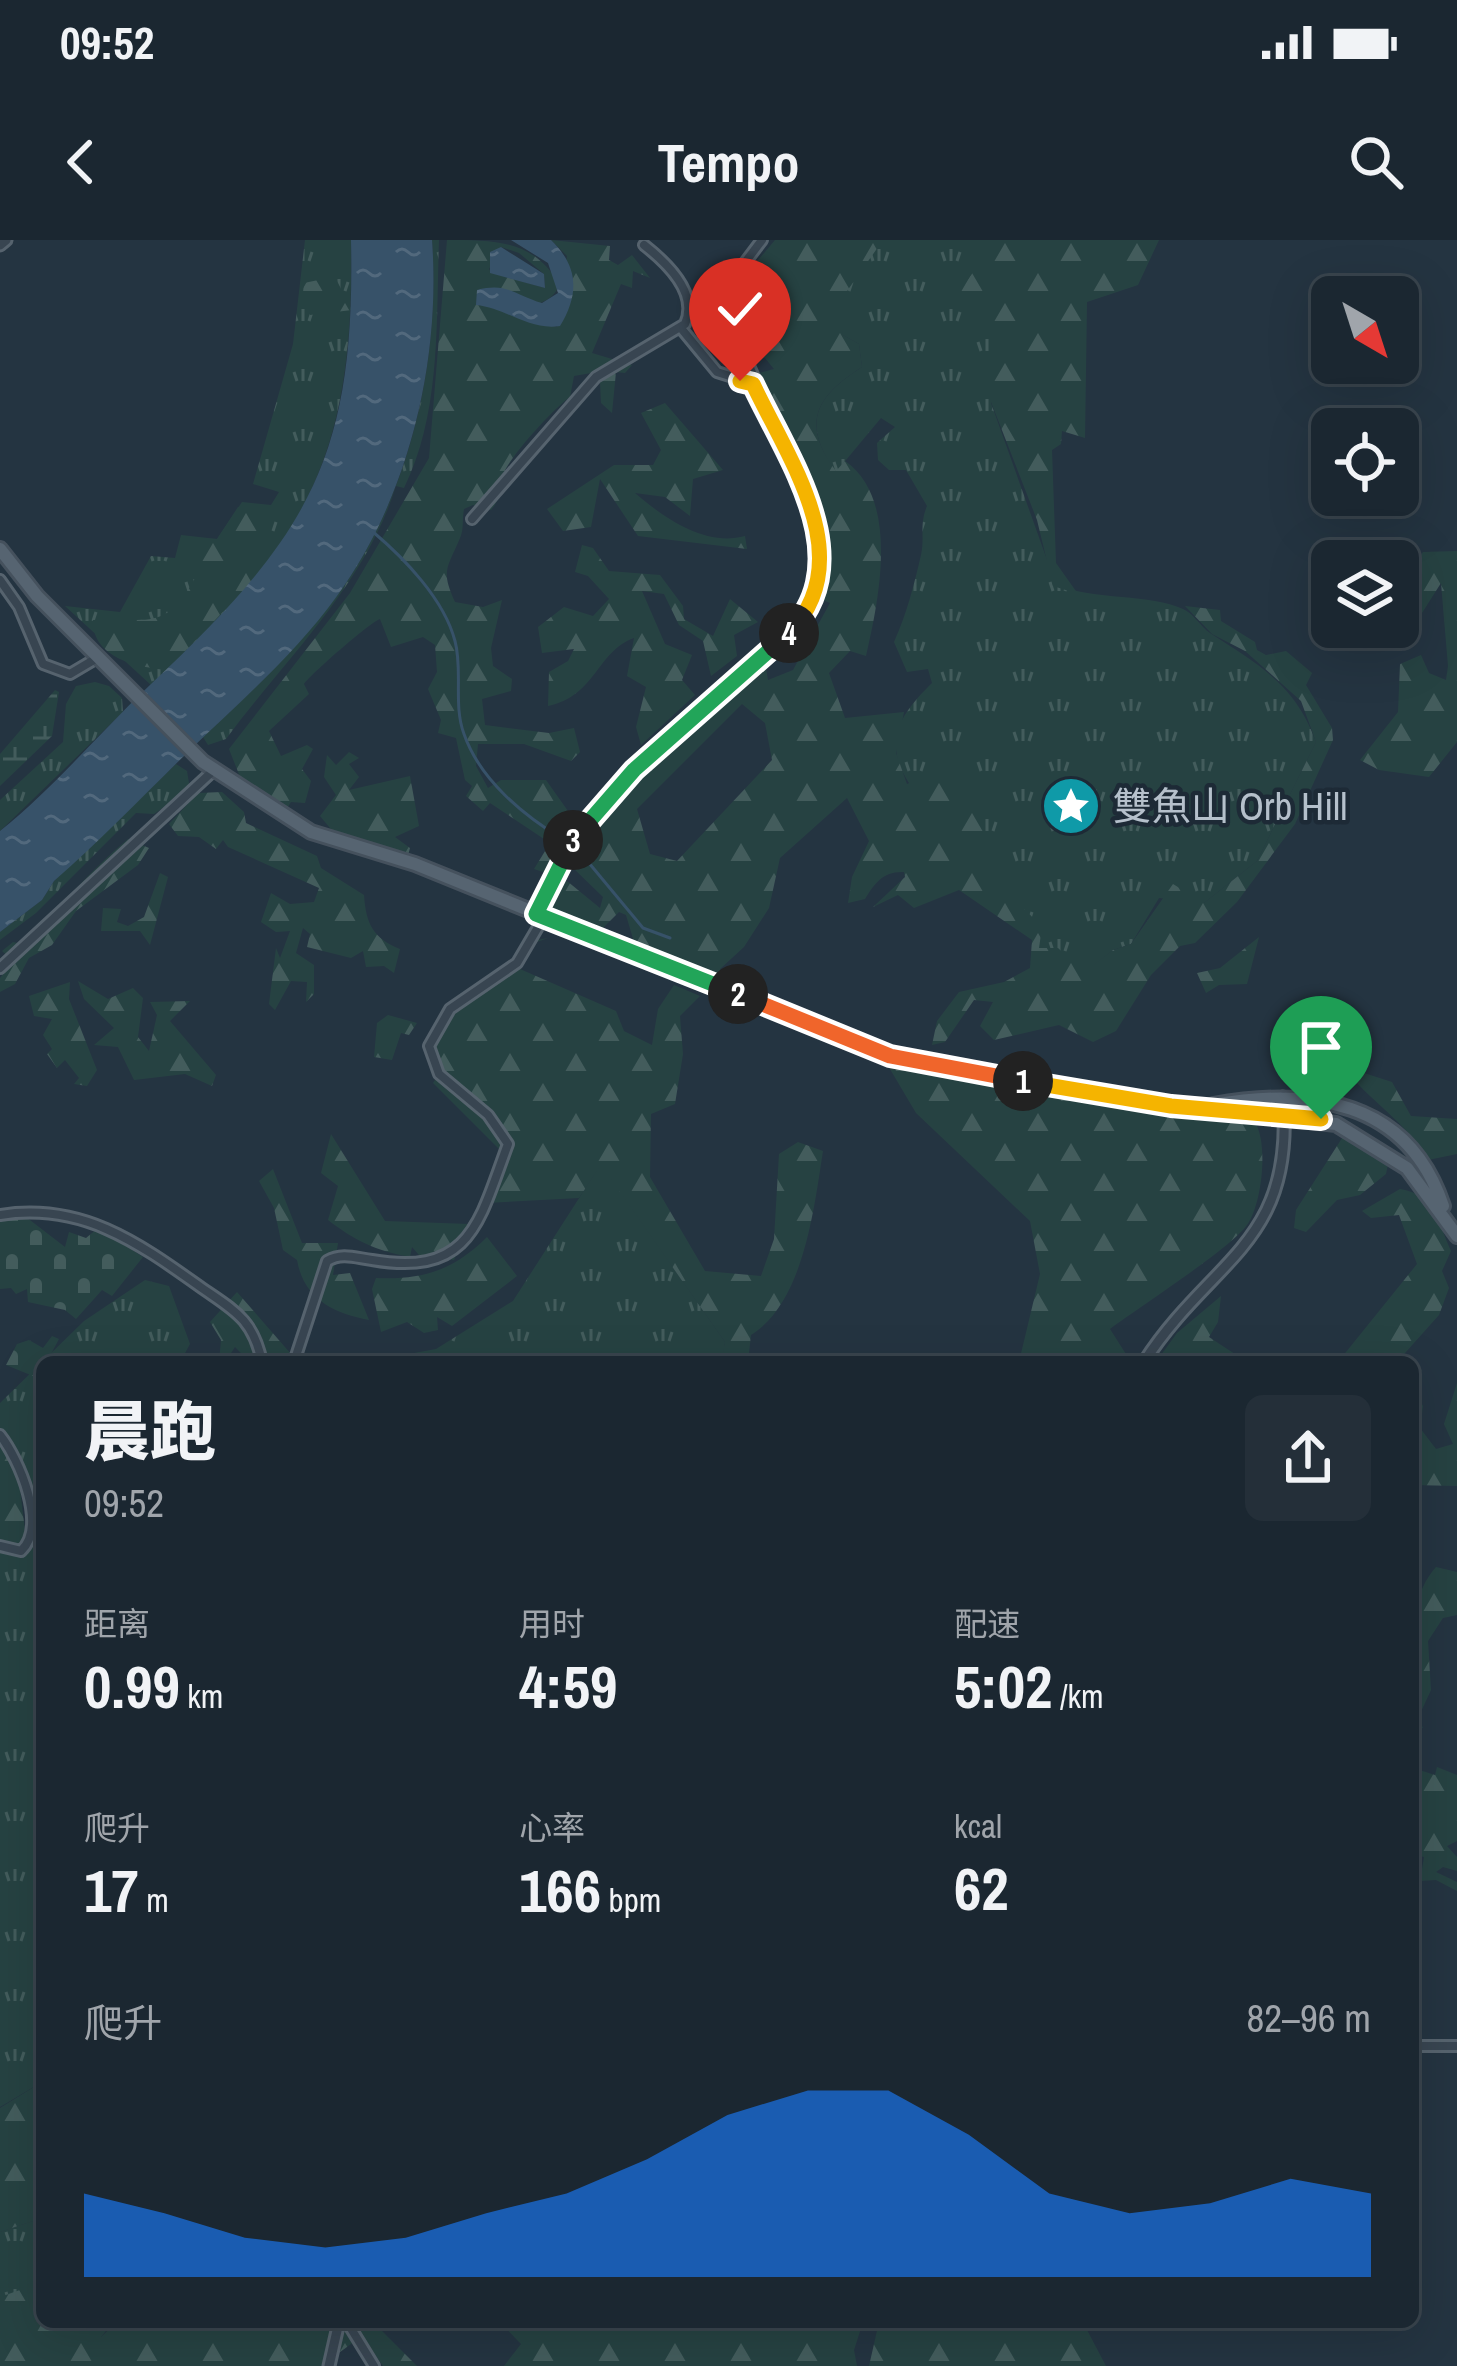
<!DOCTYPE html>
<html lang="zh">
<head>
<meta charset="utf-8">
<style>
  :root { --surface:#1b2731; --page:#242f39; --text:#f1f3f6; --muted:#a0a5ab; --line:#39444d; --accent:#1a73e8 }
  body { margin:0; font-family:"Archivo Narrow","Noto Sans SC",sans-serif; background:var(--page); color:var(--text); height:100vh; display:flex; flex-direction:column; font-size:45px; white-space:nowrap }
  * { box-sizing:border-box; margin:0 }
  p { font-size:39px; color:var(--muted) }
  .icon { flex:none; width:66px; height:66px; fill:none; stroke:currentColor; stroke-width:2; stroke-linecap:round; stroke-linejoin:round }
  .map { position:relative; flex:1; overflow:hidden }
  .panel { position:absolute; left:36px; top:1116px; width:1383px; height:972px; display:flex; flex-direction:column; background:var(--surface); border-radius:18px; box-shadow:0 12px 48px #0002,0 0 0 3px var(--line) }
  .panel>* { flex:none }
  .needle { width:78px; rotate:141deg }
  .buttons { position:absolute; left:1311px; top:36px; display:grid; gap:24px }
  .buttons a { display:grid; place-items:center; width:108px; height:108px; border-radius:18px; background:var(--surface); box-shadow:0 12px 48px #0002,0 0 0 3px var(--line); font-size:60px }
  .pin { position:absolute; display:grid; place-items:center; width:102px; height:102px; color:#fff; margin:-123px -51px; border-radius:50% 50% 50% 0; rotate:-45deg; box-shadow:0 0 12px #0007 }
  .pin .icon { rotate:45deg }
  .km { position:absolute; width:60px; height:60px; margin:-30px; border-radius:50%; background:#222; color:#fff; font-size:33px; line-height:60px; text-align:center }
  .round { display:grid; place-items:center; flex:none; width:126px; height:126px; border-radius:18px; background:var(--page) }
  .head { display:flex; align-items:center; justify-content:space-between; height:204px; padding:0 48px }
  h1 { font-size:66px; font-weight:800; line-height:90px }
  .metrics { display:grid; grid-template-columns:repeat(3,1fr); gap:18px; height:204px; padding:12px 48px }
  .metrics div { display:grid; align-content:center }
  .metrics b { font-size:60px; font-weight:800 }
  .metrics small { font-size:33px; font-weight:400 }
  .metrics p { font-size:33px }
  .chart { height:336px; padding:24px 48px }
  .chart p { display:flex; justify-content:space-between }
  .chart svg { width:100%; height:216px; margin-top:12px; fill:var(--accent); opacity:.7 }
  .status { display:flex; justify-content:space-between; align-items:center; height:84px; padding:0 60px; background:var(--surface); direction:ltr }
  .status svg { height:33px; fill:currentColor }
  header { display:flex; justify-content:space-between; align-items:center; height:156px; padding:0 48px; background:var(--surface); font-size:54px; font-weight:800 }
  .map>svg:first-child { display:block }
  .grass { fill:url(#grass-tufts) }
  .forest { fill:url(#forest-firs); fill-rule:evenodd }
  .wetland { fill:url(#wetland-marsh) }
  .cemetery { fill:url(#cemetery-stones) }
  .water { fill:url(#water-ripples) }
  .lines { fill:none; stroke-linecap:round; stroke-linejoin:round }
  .stream { stroke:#375269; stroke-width:3 }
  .minor-casing { stroke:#56636e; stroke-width:14 }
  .tertiary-casing { stroke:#56636e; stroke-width:15 }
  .primary-casing { stroke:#45515d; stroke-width:18 }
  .minor { stroke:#384551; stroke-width:8 }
  .tertiary { stroke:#384551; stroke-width:9 }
  .primary { stroke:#566471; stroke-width:12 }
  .split-1-casing { stroke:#fff; stroke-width:24 }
  .split-2-casing { stroke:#fff; stroke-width:24 }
  .split-3-casing { stroke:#fff; stroke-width:24 }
  .split-4-casing { stroke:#fff; stroke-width:24 }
  .split-5-casing { stroke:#fff; stroke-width:24 }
  .split-1 { stroke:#f5b400; stroke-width:15 }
  .split-2 { stroke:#f0652b; stroke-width:15 }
  .split-3 { stroke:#22a559; stroke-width:15 }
  .split-4 { stroke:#22a559; stroke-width:15 }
  .split-5 { stroke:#f5b400; stroke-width:15 }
  .labels { text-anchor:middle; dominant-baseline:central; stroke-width:9; stroke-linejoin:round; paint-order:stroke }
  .poi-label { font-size:39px; fill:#b5c0cb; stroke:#1d2a36; text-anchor:start }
</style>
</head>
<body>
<div class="status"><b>09:52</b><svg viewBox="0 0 49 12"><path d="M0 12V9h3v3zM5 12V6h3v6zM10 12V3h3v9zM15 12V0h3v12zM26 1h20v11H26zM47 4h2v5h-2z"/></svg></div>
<header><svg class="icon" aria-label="back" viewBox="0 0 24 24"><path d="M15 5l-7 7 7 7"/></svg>Tempo<svg class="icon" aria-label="search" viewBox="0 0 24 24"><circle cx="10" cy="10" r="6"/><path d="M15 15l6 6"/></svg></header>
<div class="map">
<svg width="1457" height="2126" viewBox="0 0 1457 2126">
  <defs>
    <pattern id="grass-tufts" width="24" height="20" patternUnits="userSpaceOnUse" patternTransform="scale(3)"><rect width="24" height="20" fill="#264242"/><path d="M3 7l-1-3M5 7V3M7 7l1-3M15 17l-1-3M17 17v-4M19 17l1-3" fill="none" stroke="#435c5c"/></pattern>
    <pattern id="forest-firs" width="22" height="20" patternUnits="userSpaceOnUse" patternTransform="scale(3)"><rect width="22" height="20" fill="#264242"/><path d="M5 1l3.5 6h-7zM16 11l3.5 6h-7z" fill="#435c5c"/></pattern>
    <pattern id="wetland-marsh" width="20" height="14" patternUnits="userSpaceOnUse" patternTransform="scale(3)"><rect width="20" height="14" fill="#264242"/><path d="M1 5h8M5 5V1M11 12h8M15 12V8" fill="none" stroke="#435c5c"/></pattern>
    <pattern id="cemetery-stones" width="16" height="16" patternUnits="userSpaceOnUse" patternTransform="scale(3)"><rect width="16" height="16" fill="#264242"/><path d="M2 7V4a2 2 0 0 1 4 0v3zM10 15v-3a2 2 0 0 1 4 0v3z" fill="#435c5c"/></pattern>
    <pattern id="water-ripples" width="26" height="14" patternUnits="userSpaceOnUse" patternTransform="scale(3)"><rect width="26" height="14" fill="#375269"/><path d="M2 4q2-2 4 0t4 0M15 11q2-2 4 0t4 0" fill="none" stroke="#52697d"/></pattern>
  </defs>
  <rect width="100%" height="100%" fill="#243441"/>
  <!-- grass -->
  <path class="grass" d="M305,0H351C355,212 308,305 151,445L65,366L120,372L151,316L175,318L181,295L217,299L242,262L271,265L279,252L253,244L293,104Z
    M432,0H439C436,83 441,173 404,248L396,246C365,345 286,418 226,499L208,505L203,497C250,453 297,409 336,357C409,259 441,121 432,0Z
    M881,0H997L991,163L1056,345C1094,360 1151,354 1183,369C1193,373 1201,387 1210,393C1259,425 1295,444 1316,502L1257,621L1204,663L1159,658L1131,704L1113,710L1084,733L1038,711L1041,688C1007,653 904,558 897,516C891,485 912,463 932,443L928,429L907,432L894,402C907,373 914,345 921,315C925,297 919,285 927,266L906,230H889L878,220L877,203L895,187L881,178L836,232C800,182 817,156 862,127L859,104L843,95L832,44Z
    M95,442L109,446L122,458L123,472L0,591V560L63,502L66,464L76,446Z
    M176,524L187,531L190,549L154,574L136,573L36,673L0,700V692L42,660L54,641Z
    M601,924L725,1102L722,1122H366L436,1109L513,1061Z
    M145,1040L169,1046L190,1104L180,1122H42L84,1081Z
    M42,1122V1842L0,1867V1308L13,1312L27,1306L23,1242L0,1195V1163Z
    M42,1978V2049L0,2058V1992Z"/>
  <!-- forest -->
  <path class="forest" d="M447,0C495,0 534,0 559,44C552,71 514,65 490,67L557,87L567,16L551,0L610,6L609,20L618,25L632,15L650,38L633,31L632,48L621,44L592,113L632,125L625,133L616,132L612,173L601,163L600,142L591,133L574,136L570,157C554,168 509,217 503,235C498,250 502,258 491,270L473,265L464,269C462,279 464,290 460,298C448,327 440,330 455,362L483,367L502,360L491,408L493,426L512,439L511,451L482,459L485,485L549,493L574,488L580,512L571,521L524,504H478L476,526L488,548L501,540H546L568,571L571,597L558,605L555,625L546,633L534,629L550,603L490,563L483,571L466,556L472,546L465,540L456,498L438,493L441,480L428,449L437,432L435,405L423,397L391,407L380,379C369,383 310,435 304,444L309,454L269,491L281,516L307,505L313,509L302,529L311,541L305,563L291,562L284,573L244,547L229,509L350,353L429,218ZM501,7L519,13L544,34L545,48L492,33L489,29Z
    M775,0H883L840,61L843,95L859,104L862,127C818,155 799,182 836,231L845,221C900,259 879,359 866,416L850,411L829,433L845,478L904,472L896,513L907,544L945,528L975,553L997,641L1042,687L1039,708H1058L1084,732L1113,710L1131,704L1173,644L1204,663L1257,621L1316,502L1301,461L1245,411L1212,394L1185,366L1220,370L1221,381L1255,402L1257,410L1266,415L1286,411L1312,433L1306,445L1332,488L1333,500L1295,584L1237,662L1195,703L1180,706L1151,735L1116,791L1093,802L1059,785L994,800L980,786L993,762L974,760L945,802L932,805L937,781L959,752L1004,742L1030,728L1032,700L959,650L914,668L898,655L873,667L905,637L904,632C883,631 875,643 865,659L848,663L852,637L869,601L847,558L780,618L769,668L744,707L720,729L723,741L634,702L626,675L619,672L599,692L550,673L556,646L567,641L600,668L603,657L571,626L593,584L765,422L768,440L793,430L830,363L815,357C841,283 783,201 745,137L774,129L765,118L741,120L759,90L736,68C736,38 758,22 775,0ZM742,464L765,483L772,520L677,621L650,614L637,569Z
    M997,0H1159L1138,45L1087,62L1085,198L1062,191L1061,204L1052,210L1056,323L1078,354L1053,346L1037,280L991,162L990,90L960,50Z
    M328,38L337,41L352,70L310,75L302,62L304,43Z
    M665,163L723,230L693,239L690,276L665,257L635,253C664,278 705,307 745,296L747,309L638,296L600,239L591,287L563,291L547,269L614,225H653L661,210L641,173Z
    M249,265L270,273L271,322L167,430C137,427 92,418 93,380C146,376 165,395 196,336L178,321L182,298L217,299L238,267Z
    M582,305L593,308L609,331L660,335L683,366L684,379L713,396L730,359L758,382L734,395L737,416L711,436L703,401L679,385L664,354L642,351L665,404L692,415L682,440L695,455L641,505L636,487L646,447L627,436L634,398C597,411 596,456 548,466L549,432L568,421L574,409L542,413L538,387L564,367L593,376L609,359L588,336L575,332Z
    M1457,311V502L1429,537L1379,530L1360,520L1398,472L1400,424L1421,415L1429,433L1446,440L1448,426L1441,343L1422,373L1398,385V349L1423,312Z
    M349,512L359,518L349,524L359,537L349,550L410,536L419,586L395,597L410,608L407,619L335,594L320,576L336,555L324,537L327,515L336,525Z
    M222,552L244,572L246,583L317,616L321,628L364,655C366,684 373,698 400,709L394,733L384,726L366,727L363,711L351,718L307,707L310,694L303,688L296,713L314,725V754L306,762L307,742L291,741L275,770L269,764L276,708L280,718L290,691L276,692L261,682L271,653L290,664L314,662L319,648L228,607L223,600L216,609L199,597L178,596L169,584L198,553Z
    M128,599L149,608L138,625L76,671L52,705L29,718L15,744L0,752V738L13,721L2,711L13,702L22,704C59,669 89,631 128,599Z
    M160,633L168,637L150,705L140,691H101L103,668L121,669L117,682L128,686L144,677Z
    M1259,697L1247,744L1219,745L1206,753L1197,733L1220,728Z
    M548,698L534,703L520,729L616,771L624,791L652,805L658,769L674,745L700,756L680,776L683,814L675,864L651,874L650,937L705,1031L761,1036L774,999L779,914L798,902L823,911C814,968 804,1062 751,1095L748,1122H721L725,1102L601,925L579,958L486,963L500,910L433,843L439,834L431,801C458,755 506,745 532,701Z
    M78,741L108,759L133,748L143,758L138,797L149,811L157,775L150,762L190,761L170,781L216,835L212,846L185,834L134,840L118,807L94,805L114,788L84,759Z
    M70,742L69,759L97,830L87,846L74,844L79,838L65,820L57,828L47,814L52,809L43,795L52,779L34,776L29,756Z
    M388,775L417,783L409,795L401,793L392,820L374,817L377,783Z
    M887,824L1113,868L1256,884C1268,906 1262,964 1247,985C1230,1009 1139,1067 1110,1089L1131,1122H1019L1040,1034L1030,981L916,873Z
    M1342,826L1392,842L1411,876L1457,879V914L1428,920C1406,881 1369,861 1342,826Z
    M331,894L385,981L469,984L454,1020L419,1015L412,1007L410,1017C376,1011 354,1000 328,980L338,946L321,933Z
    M1344,895L1389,919L1386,934L1360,955L1337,960L1306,992L1294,988L1296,970Z
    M273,929L302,1003H338L333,1035L350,1033L369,1080C333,1073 304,1059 297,1020L283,1010L274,968L259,941Z
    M1400,949C1434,954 1438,982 1451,1011L1442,1031L1449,1048L1439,1075L1397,1122H1338L1417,1024L1399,975L1371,978L1362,971Z
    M487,997L517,1036L452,1086L437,1077L438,1090L424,1093L407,1082L381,1092L372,1049L376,1038C422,1040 453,1031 487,997Z
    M237,1052L298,1122H250L235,1107L225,1122H219L221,1100L210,1082Z
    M1221,1056L1218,1082L1209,1097L1247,1122H1156L1177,1093Z
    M1413,1130H1422L1413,1149L1423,1166L1420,1188L1436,1209L1453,1204L1444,1184L1457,1143V1246L1413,1245Z
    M0,1183L16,1216L27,1307L0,1305Z
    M1436,1327L1457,1332V1375L1443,1378L1428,1401L1431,1450L1418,1478L1423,1488L1413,1487C1413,1436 1401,1366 1436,1327Z
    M1437,1527L1457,1535V1601L1447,1606L1457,1617V1631L1443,1627L1436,1632L1457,1642V1651L1436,1640L1420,1641L1424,1617L1413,1614L1422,1582L1413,1580V1528L1435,1535Z
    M42,1842V1978L0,1992V1868Z
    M37,2044L42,2046V2082H113L101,2097L117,2082H373L417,2126H383L362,2096L321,2126H0V2057Z
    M500,2082H863L854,2110L857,2126H504L521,2104Z
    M879,2082H1061L1087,2090L1106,2126H869Z"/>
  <!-- wetland -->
  <path class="wetland" d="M55,450L59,452L52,496L0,546V514Z"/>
  <!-- cemetery -->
  <path class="cemetery" d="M26,977L65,1007L69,992L86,998L98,988L143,1017L112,1056L102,1050L76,1079L65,1070L28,1062L27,1049L16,1054L11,1048L0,1049V980Z
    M52,1096L59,1099L38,1138L6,1125L17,1104L29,1100L43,1108Z"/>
  <!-- water -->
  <path class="water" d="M351,0H432C441,121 409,257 337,356C296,413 242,460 192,508C146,553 102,599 54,641L42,660L0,692V591C55,547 99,493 150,445C307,297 356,220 351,0Z
    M511,0H551C578,26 580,53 560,86C530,91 506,68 476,65L477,50C507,42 515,55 542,63L558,53L548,23Z
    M501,7L544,34L545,48L490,33V12Z"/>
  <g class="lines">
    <!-- stream -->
    <path class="stream" d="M372,291C404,318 444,359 455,401C463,430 453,465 464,494C480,540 524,576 564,600
      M579,611L643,688L670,698"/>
    <!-- minor casing -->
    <g class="minor-casing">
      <path id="minor" d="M680,87L717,132L752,143
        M472,279L596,137L685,84C699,53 667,23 644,5
        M0,340L19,367L43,424L70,434L97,418
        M536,672L584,582L733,437L791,391L817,349L821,316L814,275L727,75L731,41L762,0
        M0,728L214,530
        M0,975C81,962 137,1002 199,1046C233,1070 253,1078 262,1122
        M294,1122L327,1021C342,1012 356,1018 372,1020C471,1037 479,982 508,904L488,875L439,834L429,806L450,769L517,723L544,677
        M0,1195C19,1219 48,1286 21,1311L0,1306
        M1413,1806H1457
        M347,2082L374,2126"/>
    </g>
    <!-- tertiary casing -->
    <g class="tertiary-casing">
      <path id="tertiary" d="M0,5L6,0
        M1144,1122C1211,1018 1296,1004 1283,857
        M329,2126L339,2082"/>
    </g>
    <!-- primary casing -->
    <g class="primary-casing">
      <path id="primary" d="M0,309L37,356L203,522L311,592L415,624L884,814L1110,858L1336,884L1407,928L1457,996
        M1213,865C1309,848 1407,858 1443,966"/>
    </g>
    <!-- minor -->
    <use href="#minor" class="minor"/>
    <!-- tertiary -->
    <use href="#tertiary" class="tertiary"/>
    <!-- primary -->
    <use href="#primary" class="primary"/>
  </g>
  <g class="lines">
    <!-- split-1 casing -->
    <g class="split-1-casing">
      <path id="split-1" d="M1023,841L1171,866L1321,879"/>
    </g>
    <!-- split-2 casing -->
    <g class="split-2-casing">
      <path id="split-2" d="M738,754L890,816L1023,841"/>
    </g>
    <!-- split-3 casing -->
    <g class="split-3-casing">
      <path id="split-3" d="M573,600L536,674L738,754"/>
    </g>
    <!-- split-4 casing -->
    <g class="split-4-casing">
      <path id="split-4" d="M573,600L634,530L789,393"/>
    </g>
    <!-- split-5 casing -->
    <g class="split-5-casing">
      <path id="split-5" d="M740,141L753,144C788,219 861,319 789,393"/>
    </g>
    <!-- split-1 -->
    <use href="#split-1" class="split-1"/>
    <!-- split-2 -->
    <use href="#split-2" class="split-2"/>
    <!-- split-3 -->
    <use href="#split-3" class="split-3"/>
    <!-- split-4 -->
    <use href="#split-4" class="split-4"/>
    <!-- split-5 -->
    <use href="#split-5" class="split-5"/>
  </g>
  <!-- icons -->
  <defs>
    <g id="sight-disc" transform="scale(3)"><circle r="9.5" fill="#0f9aa8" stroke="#1d2a36"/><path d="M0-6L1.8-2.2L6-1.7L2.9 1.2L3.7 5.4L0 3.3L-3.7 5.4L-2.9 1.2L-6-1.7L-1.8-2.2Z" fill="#fff"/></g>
  </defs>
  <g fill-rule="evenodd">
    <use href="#sight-disc" x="1071" y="566"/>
  </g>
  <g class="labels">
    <!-- poi labels -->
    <g class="poi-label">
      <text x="1113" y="566">雙魚山 Orb Hill</text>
    </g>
  </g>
</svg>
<div class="buttons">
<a><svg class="needle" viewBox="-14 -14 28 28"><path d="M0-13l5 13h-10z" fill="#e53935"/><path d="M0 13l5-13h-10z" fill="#a0a5ab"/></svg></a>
<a><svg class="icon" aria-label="locate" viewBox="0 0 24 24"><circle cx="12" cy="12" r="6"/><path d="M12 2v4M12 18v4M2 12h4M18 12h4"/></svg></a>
<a><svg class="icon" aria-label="layers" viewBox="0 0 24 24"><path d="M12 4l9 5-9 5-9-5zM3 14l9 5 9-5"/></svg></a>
</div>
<div class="pin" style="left:1321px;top:879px;background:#1e9e55"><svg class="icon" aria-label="arrive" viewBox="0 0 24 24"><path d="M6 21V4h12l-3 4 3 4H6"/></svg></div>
<div class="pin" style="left:740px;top:141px;background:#d93025"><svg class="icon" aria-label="check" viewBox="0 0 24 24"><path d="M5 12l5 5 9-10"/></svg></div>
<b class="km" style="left:1023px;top:841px">1</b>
<b class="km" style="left:738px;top:754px">2</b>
<b class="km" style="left:573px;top:600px">3</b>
<b class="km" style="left:789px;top:393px">4</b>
<section class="panel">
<div class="head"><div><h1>晨跑</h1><p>09:52</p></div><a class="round"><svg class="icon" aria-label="share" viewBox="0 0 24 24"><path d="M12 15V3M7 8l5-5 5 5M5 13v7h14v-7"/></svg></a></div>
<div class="metrics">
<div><p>距离</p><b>0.99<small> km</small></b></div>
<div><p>用时</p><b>4:59</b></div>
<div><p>配速</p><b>5:02<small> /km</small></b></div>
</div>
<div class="metrics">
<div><p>爬升</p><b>17<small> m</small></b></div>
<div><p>心率</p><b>166<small> bpm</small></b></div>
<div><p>kcal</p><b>62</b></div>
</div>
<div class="chart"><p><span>爬升</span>82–96 m</p>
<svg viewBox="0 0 160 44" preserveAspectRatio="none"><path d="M0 44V27L10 31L20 36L30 38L40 36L50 31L60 27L70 20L80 11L90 6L100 6L110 15L120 27L130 31L140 29L150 24L160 27V44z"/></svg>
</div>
</section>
</div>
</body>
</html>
